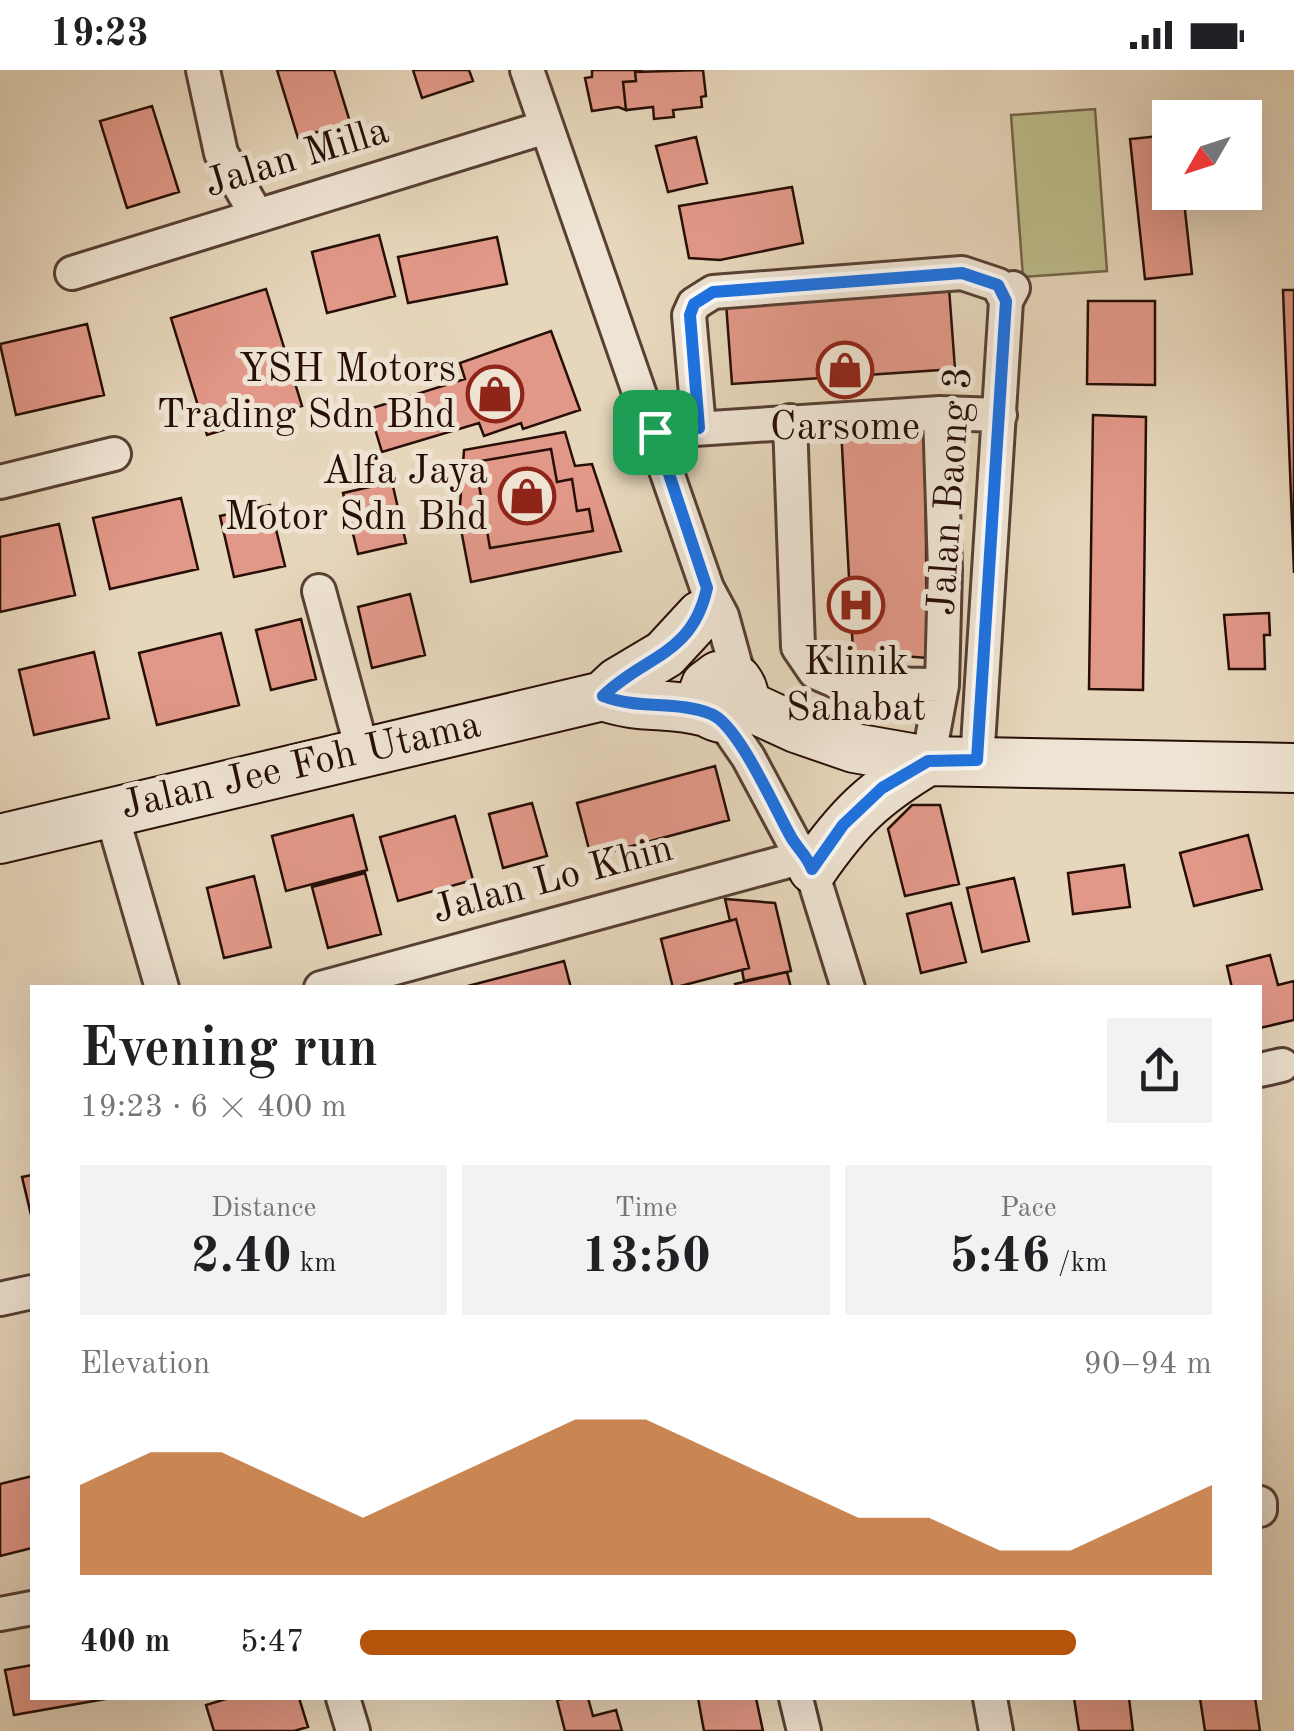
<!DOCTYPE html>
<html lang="en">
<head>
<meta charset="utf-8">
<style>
  :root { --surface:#fff; --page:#f2f2f2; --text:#202124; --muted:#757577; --accent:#b45309 }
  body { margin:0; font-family:"Old Standard TT",serif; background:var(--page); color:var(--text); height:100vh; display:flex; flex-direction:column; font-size:38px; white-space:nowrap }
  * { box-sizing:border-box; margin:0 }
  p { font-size:32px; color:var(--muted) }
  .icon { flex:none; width:55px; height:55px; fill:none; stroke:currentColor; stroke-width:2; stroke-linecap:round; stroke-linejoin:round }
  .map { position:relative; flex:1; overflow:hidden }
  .details { position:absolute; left:30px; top:915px; width:1232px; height:715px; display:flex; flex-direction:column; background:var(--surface); border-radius:0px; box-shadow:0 10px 40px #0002 }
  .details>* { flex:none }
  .needle { width:65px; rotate:231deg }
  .controls { position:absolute; left:1152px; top:30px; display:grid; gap:20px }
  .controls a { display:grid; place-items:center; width:110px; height:110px; border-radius:0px; background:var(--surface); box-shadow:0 10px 40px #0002; font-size:50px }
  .pin { position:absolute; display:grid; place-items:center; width:85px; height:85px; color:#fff; margin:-42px; border-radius:20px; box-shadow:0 5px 15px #0006 }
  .round { display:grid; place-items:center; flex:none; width:105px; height:105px; border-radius:0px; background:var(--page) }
  .head { display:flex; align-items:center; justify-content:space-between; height:170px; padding:0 50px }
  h1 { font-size:55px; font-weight:700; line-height:75px }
  .metrics { display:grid; grid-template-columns:repeat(3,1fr); gap:15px; height:170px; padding:10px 50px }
  .metrics div { display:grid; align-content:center; border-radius:0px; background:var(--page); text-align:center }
  .metrics b { font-size:50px; font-weight:700 }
  .metrics small { font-size:28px; font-weight:400 }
  .metrics p { font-size:28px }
  .chart { height:280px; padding:20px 50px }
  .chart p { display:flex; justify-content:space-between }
  .chart svg { width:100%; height:180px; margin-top:10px; fill:var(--accent); opacity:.7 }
  ul { padding:0 50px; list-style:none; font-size:32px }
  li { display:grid; grid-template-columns:160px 120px 1fr; align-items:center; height:75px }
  li i { height:25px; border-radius:12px; background:var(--accent) }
  .status { display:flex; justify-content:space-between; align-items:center; height:70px; padding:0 50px; background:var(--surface); direction:ltr }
  .status svg { height:28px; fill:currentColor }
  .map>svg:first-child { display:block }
  .green { fill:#bcbc8b; stroke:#726548; stroke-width:2.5 }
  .building { fill:#e29888; stroke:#270e06; stroke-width:2.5 }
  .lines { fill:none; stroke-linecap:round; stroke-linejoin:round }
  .street-casing { stroke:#574033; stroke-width:38 }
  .secondary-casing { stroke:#270e06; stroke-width:52 }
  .street { stroke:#efe4d3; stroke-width:32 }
  .secondary { stroke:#efe4d3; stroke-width:48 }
  .route-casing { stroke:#fff; stroke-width:20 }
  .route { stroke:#1a73e8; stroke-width:12 }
  .labels { text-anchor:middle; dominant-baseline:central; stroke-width:10; stroke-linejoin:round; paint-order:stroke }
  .street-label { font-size:40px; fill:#270e06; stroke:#efe4d3 }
  .poi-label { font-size:40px; fill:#270e06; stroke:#efe4d3; text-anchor:end }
</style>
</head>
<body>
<div class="status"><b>19:23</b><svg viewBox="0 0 49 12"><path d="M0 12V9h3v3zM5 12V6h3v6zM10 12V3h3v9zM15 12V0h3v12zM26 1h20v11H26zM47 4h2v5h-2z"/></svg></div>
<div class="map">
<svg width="1294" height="1661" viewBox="0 0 1294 1661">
  <rect width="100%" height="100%" fill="#e6d6bb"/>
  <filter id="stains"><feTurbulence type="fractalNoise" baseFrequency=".002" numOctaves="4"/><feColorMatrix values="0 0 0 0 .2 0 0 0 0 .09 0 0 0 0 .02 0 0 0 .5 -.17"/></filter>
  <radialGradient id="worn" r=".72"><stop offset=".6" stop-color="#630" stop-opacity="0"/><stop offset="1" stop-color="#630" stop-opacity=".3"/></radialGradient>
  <!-- green -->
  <path class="green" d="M1095,39L1107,201L1023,207L1011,45Z"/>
  <!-- building -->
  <path class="building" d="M277,0H334L350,52L298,68Z
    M413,0H469L473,11L422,28Z
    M592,0H643L635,2L636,11L623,12L626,40L618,37L592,41L585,8L592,7Z
    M703,0L706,26L701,27L702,37L673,40L674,47L654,49L653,37L626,40L623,12L636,11L635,2Z
    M152,36L179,122L127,138L100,51Z
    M1170,65V122H1183L1192,204L1145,209L1130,69Z
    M696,67L707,113L668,122L656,76Z
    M792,117L803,173L720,190L689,188L679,136Z
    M379,165L395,226L327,243L312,182Z
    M497,167L507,214L408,233L398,187Z
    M949,218L955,299L732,314L726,233Z
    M266,219L302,336L207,365L171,248Z
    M1283,220H1294V503Z
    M1088,231H1155V315L1087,314Z
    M87,254L104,325L16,345L0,274Z
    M551,261L580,340L523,359L521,353L484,366L479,353L382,382L369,339L465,309L460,293Z
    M1093,345L1146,347L1143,620L1089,619Z
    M925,354L927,588L853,582L841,358Z
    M565,362L575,396L592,394L621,481L471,512L459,449L464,380Z
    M551,379L557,412L572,409L577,441L589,439L593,461L490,478L475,392Z
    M392,412L406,473L358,484L343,423Z
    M181,428L198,499L110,519L93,448Z
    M270,435L285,496L234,507L220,446Z
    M59,454L75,525L0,542V467Z
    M410,524L425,585L372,598L358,537Z
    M1269,543L1270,565H1264L1265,599H1229L1224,545Z
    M301,549L316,609L271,620L256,560Z
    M221,563L239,635L157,655L139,583Z
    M94,582L109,648L34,665L19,600Z
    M715,696L729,750L591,787L577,733Z
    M532,733L547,786L503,798L489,744Z
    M912,735H940L959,814L905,826L888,759Z
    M353,745L367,800L286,821L272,766Z
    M455,746L473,810L398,831L380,767Z
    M1248,765L1262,819L1194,836L1180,783Z
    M1124,795L1130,837L1073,844L1068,803Z
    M365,803L381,864L328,878L312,817Z
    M254,806L271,877L224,888L207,818Z
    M1014,808L1029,871L982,882L967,818Z
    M725,829L775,833L791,901L744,911L742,900L749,898L736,849L730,851Z
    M951,833L966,892L921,903L907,844Z
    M736,849L749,898L673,918L661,869Z
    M1270,885L1278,915L1294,911V950L1260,958V918H1232L1227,896Z
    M564,891L571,918L464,917Z
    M787,902L791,918H736L735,914Z
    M32,1105V1149L22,1107Z
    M32,1406V1478L0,1486V1414Z
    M32,1595V1628H111L14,1645L5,1600Z
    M229,1628H299L308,1657L294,1661H214L206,1635Z
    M566,1628H588L593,1646L616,1640L622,1661H565L557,1630Z
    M698,1628H756L763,1661H704Z
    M1074,1628H1129L1133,1661H1079Z
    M1200,1628H1255L1260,1661H1205Z"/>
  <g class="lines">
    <!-- street casing -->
    <g class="street-casing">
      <path id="street" d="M203,0L221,83L257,146
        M527,0L707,518L722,546L741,615
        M72,203L546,57
        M790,351L798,577L815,602L843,614L942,615
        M699,358L689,245L694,234L713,222L962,203L998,215L1006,231
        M679,360L940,343L1000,345
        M0,412L114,384
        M319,521L363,683
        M721,648L748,687L794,773L807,786L848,918
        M928,691L942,615L945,500L940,343
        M977,691L1006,231L1013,218
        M111,742L162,918
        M321,918L807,786
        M1260,1000L1282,995
        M0,1229L32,1222
        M1260,1433V1440
        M0,1544L32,1538
        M343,1628L353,1661
        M796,1628L804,1661
        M990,1628L996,1661"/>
    </g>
    <!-- secondary casing -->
    <g class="secondary-casing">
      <path id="secondary" d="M603,626C638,639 670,632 706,642C714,645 719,650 728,647C748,643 747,623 737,610L718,606L706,615L702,626L709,643
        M603,626L618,612L665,584L701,545
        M744,634L796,658L854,678L928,691L1294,698
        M0,769L603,626
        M813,799C849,747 873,724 928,691"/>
    </g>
    <!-- street -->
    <use href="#street" class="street"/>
    <!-- secondary -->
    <use href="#secondary" class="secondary"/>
  </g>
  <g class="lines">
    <!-- route casing -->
    <g class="route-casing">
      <path id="route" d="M962,203L998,215L1006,231L977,690L928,691L882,718L843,755L812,799C807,786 798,779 791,767C775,739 738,654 711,644C676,630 639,640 603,626C645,585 692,586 707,518L655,362L699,358L690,245L694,234L713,222Z"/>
    </g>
    <!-- route -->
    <use href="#route" class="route"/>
  </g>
  <!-- icons -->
  <defs>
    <g id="shop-ring" transform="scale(2.875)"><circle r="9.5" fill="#efe4d3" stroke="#8f2418" stroke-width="1.5"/><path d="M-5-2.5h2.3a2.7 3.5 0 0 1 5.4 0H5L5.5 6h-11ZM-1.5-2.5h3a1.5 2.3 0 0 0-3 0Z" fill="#8f2418"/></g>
    <g id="hospital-ring" transform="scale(2.875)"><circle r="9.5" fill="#efe4d3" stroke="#8f2418" stroke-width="1.5"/><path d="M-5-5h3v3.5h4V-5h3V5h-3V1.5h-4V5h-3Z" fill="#8f2418"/></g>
  </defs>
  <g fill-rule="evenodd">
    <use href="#shop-ring" x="845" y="300"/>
    <use href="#shop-ring" x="495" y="324"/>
    <use href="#shop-ring" x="527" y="426"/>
    <use href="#hospital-ring" x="856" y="535"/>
  </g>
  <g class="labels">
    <!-- street labels -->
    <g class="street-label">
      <text transform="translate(297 89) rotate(-17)">Jalan Milla</text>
      <text transform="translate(952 421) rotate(-86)">Jalan Baong 3</text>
      <text transform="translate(301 697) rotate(-13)">Jalan Jee Foh Utama</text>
      <text transform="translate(553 811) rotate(-15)">Jalan Lo Khin</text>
    </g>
    <!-- poi labels -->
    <g class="poi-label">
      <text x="456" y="301">YSH Motors<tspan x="456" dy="46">Trading Sdn Bhd</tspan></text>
      <text x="845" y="359" text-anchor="middle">Carsome</text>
      <text x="488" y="403">Alfa Jaya<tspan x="488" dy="46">Motor Sdn Bhd</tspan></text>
      <text x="856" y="594" text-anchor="middle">Klinik<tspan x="856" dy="46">Sahabat</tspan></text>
    </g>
  </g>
  <rect width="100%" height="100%" filter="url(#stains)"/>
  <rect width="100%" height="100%" fill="url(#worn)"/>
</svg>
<div class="controls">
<a><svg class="needle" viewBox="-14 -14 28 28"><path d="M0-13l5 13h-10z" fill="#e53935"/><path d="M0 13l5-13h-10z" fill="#757577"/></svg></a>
</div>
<div class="pin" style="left:655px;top:362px;background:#1e9e55"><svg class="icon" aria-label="arrive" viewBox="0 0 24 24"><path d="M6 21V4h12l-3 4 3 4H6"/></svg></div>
<section class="details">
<div class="head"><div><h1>Evening run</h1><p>19:23 · 6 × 400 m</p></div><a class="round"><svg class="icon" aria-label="share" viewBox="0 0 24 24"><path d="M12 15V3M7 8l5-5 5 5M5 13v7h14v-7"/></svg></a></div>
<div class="metrics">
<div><p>Distance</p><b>2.40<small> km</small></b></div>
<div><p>Time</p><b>13:50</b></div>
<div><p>Pace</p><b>5:46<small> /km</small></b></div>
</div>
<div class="chart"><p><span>Elevation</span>90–94 m</p>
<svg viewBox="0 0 160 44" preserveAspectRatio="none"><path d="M0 44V22L10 14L20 14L30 22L40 30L50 22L60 14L70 6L80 6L90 14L100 22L110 30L120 30L130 38L140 38L150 30L160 22V44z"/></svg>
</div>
<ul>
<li><b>400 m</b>5:47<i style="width:84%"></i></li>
</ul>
</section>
</div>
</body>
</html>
